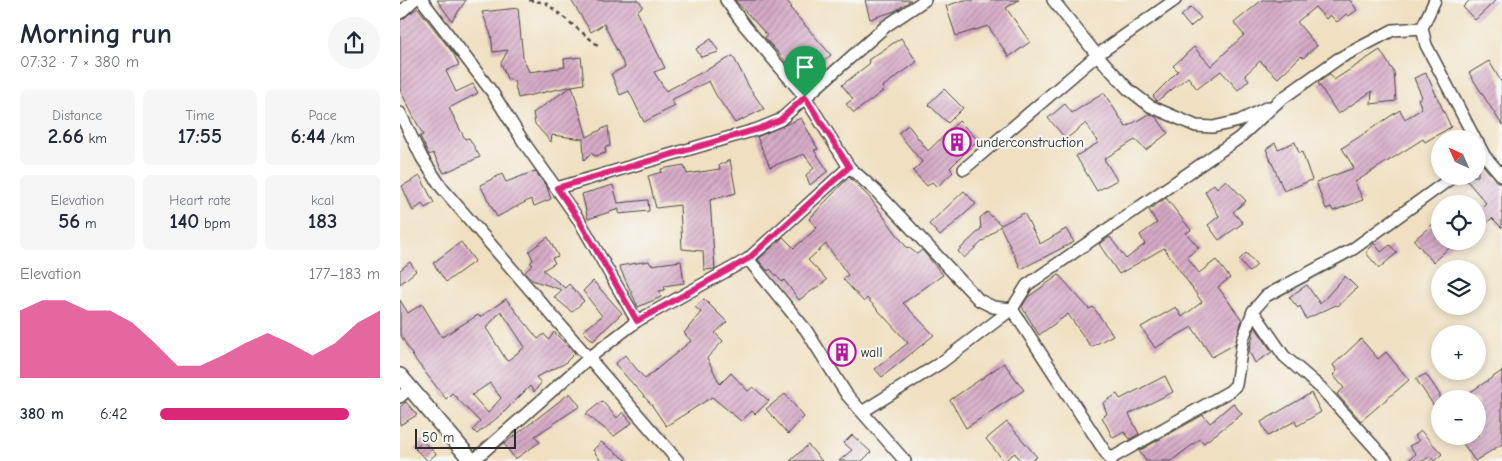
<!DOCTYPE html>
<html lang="en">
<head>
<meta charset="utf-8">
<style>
  :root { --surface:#fff; --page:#f6f6f7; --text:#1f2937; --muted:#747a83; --accent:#db2777 }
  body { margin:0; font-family:"Comic Neue",sans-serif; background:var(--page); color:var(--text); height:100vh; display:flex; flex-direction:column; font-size:19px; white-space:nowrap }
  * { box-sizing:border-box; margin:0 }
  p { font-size:16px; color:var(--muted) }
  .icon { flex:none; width:28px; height:28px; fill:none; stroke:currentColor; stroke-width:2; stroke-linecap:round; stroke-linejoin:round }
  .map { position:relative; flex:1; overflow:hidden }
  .details { display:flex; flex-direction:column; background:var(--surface); width:400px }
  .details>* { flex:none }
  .needle { width:32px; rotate:315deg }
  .buttons { position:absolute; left:1031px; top:130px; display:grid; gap:10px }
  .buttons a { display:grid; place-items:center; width:55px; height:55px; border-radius:50%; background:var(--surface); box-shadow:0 2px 8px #0003; font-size:25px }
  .scale { position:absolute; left:15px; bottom:12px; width:101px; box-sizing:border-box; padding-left:5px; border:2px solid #2b2b2b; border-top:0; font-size:14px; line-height:18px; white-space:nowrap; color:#2b2b2b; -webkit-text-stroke:4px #f6f6f2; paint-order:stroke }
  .pin { position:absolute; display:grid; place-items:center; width:42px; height:42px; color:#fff; margin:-51px -21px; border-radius:50% 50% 50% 0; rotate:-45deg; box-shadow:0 0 5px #0007 }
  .pin .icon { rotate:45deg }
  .round { display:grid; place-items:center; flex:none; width:52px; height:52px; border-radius:26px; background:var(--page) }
  .overview { display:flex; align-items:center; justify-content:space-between; height:85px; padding:0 20px }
  h1 { font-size:28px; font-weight:700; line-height:38px }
  .metrics { display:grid; grid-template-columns:repeat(3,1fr); gap:8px; height:85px; padding:5px 20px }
  .metrics div { display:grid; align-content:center; border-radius:8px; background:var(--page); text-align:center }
  .metrics b { font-size:21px; font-weight:700 }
  .metrics small { font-size:14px; font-weight:400 }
  .metrics p { font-size:14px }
  .chart { height:140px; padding:10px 20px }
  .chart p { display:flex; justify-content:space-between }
  .chart svg { width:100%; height:90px; margin-top:5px; fill:var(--accent); opacity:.7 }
  ul { padding:0 20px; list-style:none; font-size:16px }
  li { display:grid; grid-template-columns:80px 60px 1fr; align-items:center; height:38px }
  li i { height:12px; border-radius:6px; background:var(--accent) }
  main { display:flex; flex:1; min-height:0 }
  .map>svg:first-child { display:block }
  .building { fill:url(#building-hatch); fill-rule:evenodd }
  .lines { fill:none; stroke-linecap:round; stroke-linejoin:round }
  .street-casing { stroke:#494642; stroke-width:14 }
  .secondary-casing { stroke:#494642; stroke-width:18 }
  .path { stroke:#494642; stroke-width:2.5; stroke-dasharray:4 4; stroke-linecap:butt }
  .street { stroke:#fff; stroke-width:11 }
  .secondary { stroke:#fff; stroke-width:15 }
  .route-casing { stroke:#fff; stroke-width:10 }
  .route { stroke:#db2777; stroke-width:6 }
  .labels { text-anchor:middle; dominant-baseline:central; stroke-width:4; stroke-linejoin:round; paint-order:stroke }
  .poi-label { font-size:14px; fill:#2b2b2b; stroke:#f6f6f2; text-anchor:start }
</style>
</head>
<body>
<main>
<section class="details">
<div class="overview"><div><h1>Morning run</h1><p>07:32 · 7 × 380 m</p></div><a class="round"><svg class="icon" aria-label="share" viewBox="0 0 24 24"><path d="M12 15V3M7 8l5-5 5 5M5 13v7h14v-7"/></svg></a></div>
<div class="metrics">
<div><p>Distance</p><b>2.66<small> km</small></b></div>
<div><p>Time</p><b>17:55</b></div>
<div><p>Pace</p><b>6:44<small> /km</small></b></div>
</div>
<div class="metrics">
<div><p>Elevation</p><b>56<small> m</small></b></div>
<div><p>Heart rate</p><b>140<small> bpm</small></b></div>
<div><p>kcal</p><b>183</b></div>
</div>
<div class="chart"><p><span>Elevation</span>177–183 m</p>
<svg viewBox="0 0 160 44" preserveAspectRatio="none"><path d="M0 44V11L10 6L20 6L30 11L40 11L50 17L60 27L70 38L80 38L90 33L100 27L110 22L120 27L130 33L140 27L150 17L160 11V44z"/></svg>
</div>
<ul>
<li><b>380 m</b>6:42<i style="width:86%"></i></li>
</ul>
</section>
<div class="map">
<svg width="1102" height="461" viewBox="0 0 1102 461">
  <defs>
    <pattern id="building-hatch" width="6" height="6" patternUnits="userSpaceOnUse" patternTransform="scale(1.25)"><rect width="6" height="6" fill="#d5a9c6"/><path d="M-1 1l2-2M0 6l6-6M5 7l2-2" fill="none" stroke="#ad8aa1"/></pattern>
  </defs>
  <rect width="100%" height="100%" fill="#f6f6f2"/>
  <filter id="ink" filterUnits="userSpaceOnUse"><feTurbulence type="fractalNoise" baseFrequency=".02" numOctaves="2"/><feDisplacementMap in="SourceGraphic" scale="10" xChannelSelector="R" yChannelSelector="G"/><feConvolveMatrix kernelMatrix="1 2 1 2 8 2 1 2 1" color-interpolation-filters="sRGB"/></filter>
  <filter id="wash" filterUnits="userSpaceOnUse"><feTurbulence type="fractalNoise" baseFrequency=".0096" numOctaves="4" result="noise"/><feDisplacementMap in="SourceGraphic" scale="20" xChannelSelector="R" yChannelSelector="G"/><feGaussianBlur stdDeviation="1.12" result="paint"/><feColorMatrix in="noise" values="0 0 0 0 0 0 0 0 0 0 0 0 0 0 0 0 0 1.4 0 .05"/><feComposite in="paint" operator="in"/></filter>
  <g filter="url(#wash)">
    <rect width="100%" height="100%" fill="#f0e0c1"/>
    <g id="blocks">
      <!-- building -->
      <path class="building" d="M37,0H66L52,21Z
        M171,0H238L243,6L237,11L265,68L254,72L266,91L333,56L349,87L364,109L335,123L316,95L309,81L271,100L275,106L244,122L229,91L220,95L211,74L225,67L204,24L191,32Z
        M335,0H386L392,7L390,8L431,55L403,81L365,38L367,35Z
        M465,0H511L495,11L470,19Z
        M564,0H619L606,8L630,42L609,57L588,26L556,36L546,6Z
        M862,0H950L957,10L949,16L946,14L937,22L930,15L926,19L915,7L897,22L917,46L903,58L901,56L878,78L860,61L845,75L849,80L838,90L821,71L797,89L788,77L757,101L753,96L778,71L773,66L794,47L811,66L844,35L834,23Z
        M1070,0H1096L1075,20L1063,7Z
        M791,7L801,18L790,27L781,16Z
        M18,8L53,53L59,65L46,71L56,92L73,84L78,93L49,108L65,139L69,138L80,157L44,173L33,153L29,155L20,136L23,135L0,90V20Z
        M118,8L123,58L129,72L165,67L164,59L181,57L184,84L172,86L187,137L208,126L210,146L205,147L206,153L195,156L191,153L184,160L183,139L152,135L151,142L135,124L133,113L172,86L118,98L114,81L107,79L101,63L108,50L93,52L91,35L82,12Z
        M501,38L517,62L482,87L484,90L454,113L446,104L453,99L442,85L470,63L468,60Z
        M311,39L319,52L301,57L296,49Z
        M980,50L994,72L996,101L971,104L972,91L938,114L918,83L930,74L934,80Z
        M1089,61L1102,83V125L1069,73Z
        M1026,73L1051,127L1025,142L1023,139L955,182L963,200L933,211L931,207L926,209L916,182L954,168L942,148L1000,110L1005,119L1022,109L1018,99L1022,97L1014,78Z
        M544,89L563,108L548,123L528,104Z
        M704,93L726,127L749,114L756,117L768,133L746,150L735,140L704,159L717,180L697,191L676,156L698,143L686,123L666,139L648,118L665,104L672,113Z
        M401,118L418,149L414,150L428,171L410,185L406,175L414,168L404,154L370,167L357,137Z
        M559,121L578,140L550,168L553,172L537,187L532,182L527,186L513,171L522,162L498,133L508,125L528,151Z
        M895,142L899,153L902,152L912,180L884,191L866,149L875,143L878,149Z
        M330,160L336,193L310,200L315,269L304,270L303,251L282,249L280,205L256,208L248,176L262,172L261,169L284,165L287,174L320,169L319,165Z
        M1082,164L1096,181L1102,184V228L1092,218L1078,231V211L1086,203L1063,176H1078V169Z
        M135,171L147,187L151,199L134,206L131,199L97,217L80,185L102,174L106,182Z
        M20,176L34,203L25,208L22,204L13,211L2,186Z
        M449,177L470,198L507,248L508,247L517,254L522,250L543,275L503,303L534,335L482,377L475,369L508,343L467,298L464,302L443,279L448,275L426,244L408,260L427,280L399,300L384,280L382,282L370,269L368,271L358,260L383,237L394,248L417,228L409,219Z
        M826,180L846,201L833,212L843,223L819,240L808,225L819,216L805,192L814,184L817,188Z
        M213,185L218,203L248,200L249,211L219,214V209L188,219L182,194Z
        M564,191L576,204L540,236L529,224Z
        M766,198L791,230L786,233L799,248L787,257L799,273L816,260L830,278L818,287L842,320L835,344L812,357L792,327L755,348L741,327L776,307L782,317L802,302L764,248L719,274L699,244L710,237L726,259L745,244L740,235L757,223L749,210Z
        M587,212L601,225L624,213L640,244L666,229L674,242L621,269L600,226L564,258L558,251L581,229L580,218Z
        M1040,218V241H1057L1033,262L1014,240Z
        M148,237L158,256L152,258L155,263L143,270L165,288L169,284L184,301L172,312L154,297L162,290L132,280L125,272L133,265L130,263L133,260L129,251Z
        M61,242L75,261L46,282L33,263Z
        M974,243L981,252L990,245L997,253L979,268L966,253Z
        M846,253L857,265L849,272L839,260Z
        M249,261L251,265L281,261L284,283L264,286L265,290L259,291L261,297L238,307L219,266Z
        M10,262L16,271L0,284V270Z
        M659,275L689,309L693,307L713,335L691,347L668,314L639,335L622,307L628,297Z
        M945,276L957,288L938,306L936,305L906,319L900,306L898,308L889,297L907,285L920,304Z
        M193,281L222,313L193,341L183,331L202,316L183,291Z
        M106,299L138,339L144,334L149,340L154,332L175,353L164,364L136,377L141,383L134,392L130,386L102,414L77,434L73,430L80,422L52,393L46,399L14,358L0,334V300L8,313L22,304L42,337L78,315L80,317ZM101,311L125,347L107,361L86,328ZM90,383L101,398L88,413L72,395Z
        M304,299L327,322L315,333L323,341L307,358L320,384L331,373L348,391L353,387L369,401L355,414L352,411L341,421L312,397L266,426L251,404L215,364L225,355L245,379L291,341L284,333L301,312L295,307Z
        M855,327L872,352L855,363L849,351Z
        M961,339L978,359L986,352L1009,380L961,421L937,394L944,388L933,375L937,371L933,365Z
        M604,363L624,390L566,428L550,400Z
        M1102,371V444L1075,461L1058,436H1078V399H1060Z
        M1026,374L1040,395V415L1016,379Z
        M765,376L773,392L729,414L739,434L730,439L724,432L713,438L702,417L707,414L703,403L717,394L720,399Z
        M170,393L180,406L135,436L140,442L115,459L104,444Z
        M911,393L921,412L897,426L895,421L868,436L861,422Z
        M385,394L404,417L388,434L366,409Z
        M202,401L217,418L223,412L232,423L214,436L186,414Z
        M6,402L17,415L0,425V407Z
        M833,403L842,414L804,443L800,439L771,461H746L739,451L803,415L810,423Z
        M607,422L637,457L631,461H620L615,453L604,461L586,439Z
        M1021,431L1042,454L1034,461L1030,456L1023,461H1007L1016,454L1009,446L1019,441L1015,436Z
        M452,435L471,452L462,461H439L452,450L444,443Z
        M23,441L36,454L28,461L15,449Z
        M201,442L228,461H201L193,450Z
        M408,445L422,461H390Z"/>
    </g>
  </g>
  <g filter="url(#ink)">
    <use href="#blocks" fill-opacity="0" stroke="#494642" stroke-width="1"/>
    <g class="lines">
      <!-- street casing -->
      <g class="street-casing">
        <path id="street" d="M22,0L92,92L125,144L179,220L237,321
          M326,0L345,26L405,97L449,167L476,191L579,300L593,307L612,309
          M653,0L697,55L728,89L750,106L796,126L813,127L839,121L868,107
          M1035,0L1022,28L1026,45L1075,139
          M0,13L14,0
          M0,113L22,158L42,188L278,461
          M1078,143L1084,155L1102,176
          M564,169L697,55L775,0
          M157,188L358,129L380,120L486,26L525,0
          M348,259L406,330L447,395L505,461
          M853,311L884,356L921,388L987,461
          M0,397L10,388
          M462,412L542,362L612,309
          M710,459L830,391L836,385L843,339L853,311L866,296L953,249L1054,176
          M73,461L189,358L237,321L348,259L449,167
          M711,461L612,309L627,285L839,138L880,100L938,59L993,30L1022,28"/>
      </g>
      <!-- secondary casing -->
      <g class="secondary-casing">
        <path id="secondary" d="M0,376L72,461"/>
      </g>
      <!-- path -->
      <path class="path" d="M129,0L146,3L151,7L200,47"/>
      <!-- street -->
      <use href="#street" class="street"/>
      <!-- secondary -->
      <use href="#secondary" class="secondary"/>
    </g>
  </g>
  <g class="lines" filter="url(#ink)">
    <!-- route casing -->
    <g class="route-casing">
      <path id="route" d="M405,97L449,167L348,259L237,321L179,220L157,188L358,129L380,120Z"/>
    </g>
    <!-- route -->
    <use href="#route" class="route"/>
  </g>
  <!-- icons -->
  <defs>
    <g id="building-ring" transform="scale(1.4375)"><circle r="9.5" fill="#f6f6f2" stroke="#b5179e" stroke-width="1.5"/><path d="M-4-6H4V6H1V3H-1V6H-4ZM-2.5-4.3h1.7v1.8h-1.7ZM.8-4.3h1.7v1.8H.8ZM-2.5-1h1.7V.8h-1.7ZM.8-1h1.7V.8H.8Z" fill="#b5179e"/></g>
  </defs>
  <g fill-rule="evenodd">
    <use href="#building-ring" x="557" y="142"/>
    <use href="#building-ring" x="442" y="352"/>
  </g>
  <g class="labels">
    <!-- poi labels -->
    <g class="poi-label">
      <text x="576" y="142">underconstruction</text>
      <text x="461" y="352">wall</text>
    </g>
  </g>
</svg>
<div class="buttons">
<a><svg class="needle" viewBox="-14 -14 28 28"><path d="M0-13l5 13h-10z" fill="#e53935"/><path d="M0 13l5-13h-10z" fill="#747a83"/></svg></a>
<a><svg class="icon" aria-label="locate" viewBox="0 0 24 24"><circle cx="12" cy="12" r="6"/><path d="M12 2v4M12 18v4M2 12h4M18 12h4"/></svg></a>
<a><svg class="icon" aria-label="layers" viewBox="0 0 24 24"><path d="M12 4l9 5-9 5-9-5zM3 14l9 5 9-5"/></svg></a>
<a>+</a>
<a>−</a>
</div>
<div class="scale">50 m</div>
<div class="pin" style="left:405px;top:97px;background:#1e9e55"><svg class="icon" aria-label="arrive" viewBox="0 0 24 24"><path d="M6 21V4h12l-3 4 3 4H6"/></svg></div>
</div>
</main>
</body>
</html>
